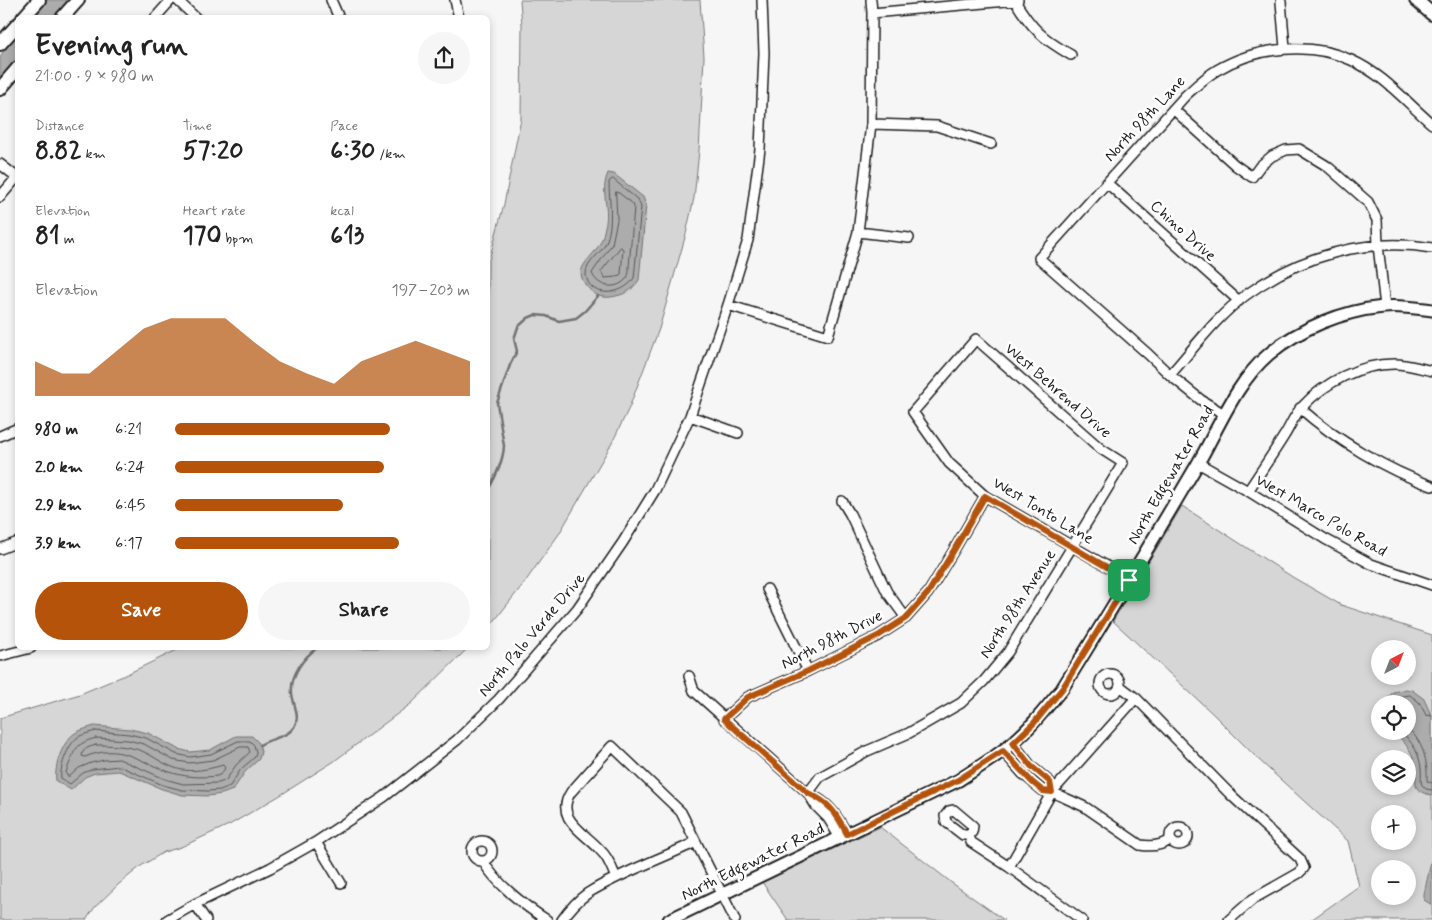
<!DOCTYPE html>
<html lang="en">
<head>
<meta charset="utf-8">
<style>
  :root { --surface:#fff; --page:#f6f6f6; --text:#222; --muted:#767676; --accent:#b45309 }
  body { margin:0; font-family:Mynerve,sans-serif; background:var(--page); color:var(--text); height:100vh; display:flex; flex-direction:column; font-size:19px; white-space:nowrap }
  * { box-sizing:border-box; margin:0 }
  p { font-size:16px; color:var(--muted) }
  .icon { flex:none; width:28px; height:28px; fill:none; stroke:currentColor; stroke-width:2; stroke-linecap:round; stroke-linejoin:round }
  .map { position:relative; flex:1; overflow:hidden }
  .sheet { position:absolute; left:15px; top:15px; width:475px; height:635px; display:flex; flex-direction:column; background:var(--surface); border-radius:8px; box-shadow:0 2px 8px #0003 }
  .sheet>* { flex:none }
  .needle { width:32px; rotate:42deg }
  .fabs { position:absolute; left:1371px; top:640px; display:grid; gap:10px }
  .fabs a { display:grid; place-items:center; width:45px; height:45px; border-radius:50%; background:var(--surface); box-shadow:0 2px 8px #0003; font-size:25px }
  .pin { position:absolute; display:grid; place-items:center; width:42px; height:42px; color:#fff; margin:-21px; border-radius:10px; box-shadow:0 2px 8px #0006 }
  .round { display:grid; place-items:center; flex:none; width:52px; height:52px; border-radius:26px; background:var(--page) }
  .overview { display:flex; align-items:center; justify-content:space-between; height:85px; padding:0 20px }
  h1 { font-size:28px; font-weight:700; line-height:38px }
  .stats { display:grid; grid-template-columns:repeat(3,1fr); gap:8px; height:85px; padding:5px 20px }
  .stats div { display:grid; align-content:center }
  .stats b { font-size:25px; font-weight:700 }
  .stats small { font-size:14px; font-weight:400 }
  .stats p { font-size:14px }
  .chart { height:140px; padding:10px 20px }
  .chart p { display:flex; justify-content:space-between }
  .chart svg { width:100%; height:90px; margin-top:5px; fill:var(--accent); opacity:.7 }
  .button { display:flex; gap:10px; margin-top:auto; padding:10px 20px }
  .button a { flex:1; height:58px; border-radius:30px; background:var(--accent); color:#fff; font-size:20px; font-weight:700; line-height:58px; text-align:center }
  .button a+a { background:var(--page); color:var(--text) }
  ul { padding:0 20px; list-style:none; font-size:16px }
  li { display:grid; grid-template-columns:80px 60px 1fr; align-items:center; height:38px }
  li i { height:12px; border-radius:6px; background:var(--accent) }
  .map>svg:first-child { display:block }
  .green { fill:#d6d6d6; stroke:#797979; fill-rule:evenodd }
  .water { fill:#acacac; stroke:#727272 }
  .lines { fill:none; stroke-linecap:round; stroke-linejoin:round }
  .shore { stroke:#565656; stroke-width:1 }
  .stream { stroke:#727272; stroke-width:2.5 }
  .minor-casing { stroke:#1c1c1c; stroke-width:12 }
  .tertiary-casing { stroke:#1c1c1c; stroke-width:15 }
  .secondary-casing { stroke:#1c1c1c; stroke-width:16 }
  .minor { stroke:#fff; stroke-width:9 }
  .tertiary { stroke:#fff; stroke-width:11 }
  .secondary { stroke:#fff; stroke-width:12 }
  .route-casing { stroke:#fff; stroke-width:10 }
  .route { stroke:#b45309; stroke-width:6 }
  .labels { text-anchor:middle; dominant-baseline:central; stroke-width:5; stroke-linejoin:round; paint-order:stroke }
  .street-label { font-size:16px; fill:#1c1c1c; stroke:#fff }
</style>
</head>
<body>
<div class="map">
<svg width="1432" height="920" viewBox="0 0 1432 920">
  <rect width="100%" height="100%" fill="#f6f6f6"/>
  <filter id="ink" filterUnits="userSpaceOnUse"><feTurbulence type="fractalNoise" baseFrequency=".02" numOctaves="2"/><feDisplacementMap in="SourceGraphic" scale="10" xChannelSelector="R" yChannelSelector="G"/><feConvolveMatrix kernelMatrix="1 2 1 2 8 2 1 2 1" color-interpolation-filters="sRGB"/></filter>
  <g filter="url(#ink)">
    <!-- green -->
    <path class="green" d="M520,0H700L704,57L699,151L694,198L686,234L659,329L629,408L612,443L559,534L525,582L488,629V264L504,204L521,118L522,25Z
      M1182,506L1294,578L1341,605L1432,635V920H1311L1359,886L1348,841L1259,760L1212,713L1113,621ZM1380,649H1408V676H1380ZM1380,704H1408V731H1380ZM1380,759H1408V786H1380ZM1380,814H1408V841H1380ZM1380,869H1408V896H1380Z
      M181,648H468L412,703L333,762L279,796L231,824L181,847L164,852L141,866L119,884L95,907L86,920H0V718L80,694L123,676Z
      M880,827L952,883L1004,920H788L762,882Z"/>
    <!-- water -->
    <path class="water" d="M48,0H73L58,17L32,18Z
      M17,34V63L0,82V56Z
      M608,173L614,174L643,197L646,205L639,280C632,291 624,295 611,297C603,298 595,296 590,290C568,268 593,260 601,241C604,236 604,228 606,223C609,206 600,190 608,173Z
      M1406,689L1412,690L1424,699L1432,717V795C1427,794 1420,793 1417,788C1414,783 1417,777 1416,772C1416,754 1405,743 1393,731H1408V704H1383L1393,692Z
      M94,726L130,729L148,733L178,749L190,752L210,750L236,736H252L259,743L261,752L259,759L245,772L233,790L222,794L208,796L182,795L162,789L119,771L95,773L85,777L71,790L56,781C54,766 62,742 75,733C80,730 88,728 94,726Z
      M1432,857V905L1424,900V894Z"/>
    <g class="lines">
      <!-- shore -->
      <path class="shore" d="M613,179L638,200L641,207L634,278C623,296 589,299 586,275C585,262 602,253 606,243C614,223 609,202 609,182Z
        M616,192L619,193L633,204L634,207L629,267C629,271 629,276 626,279C616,291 597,287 592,273L612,244L617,220Z
        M621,247L623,249L621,274L616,277L605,278L601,272Z
        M1389,704L1395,697L1410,695L1419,702L1426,715L1432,716
        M1408,729C1423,741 1428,762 1427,781L1432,783
        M95,731L129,734L146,738L176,754L190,757L211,754L238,741H250L254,745L256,752L255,757L241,769L230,786L220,790L208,791L182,790L163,785L119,766L93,769L83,773L70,784L61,778C59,768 69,741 80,736C84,734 90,733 95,731Z
        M1400,731C1412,741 1420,754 1421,769C1422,775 1420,780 1422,785L1426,789L1432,790
        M96,738L128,740L144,744L173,760L189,763L213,760L240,747H248L250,752L236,765L226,780L219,783L183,784L165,779L119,759L104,760L91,763L79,768L70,776H67L66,772C75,751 73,744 96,738Z
        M96,745C111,745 129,746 142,751C152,755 160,762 170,766C186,774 206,770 223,765L225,768L221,774L217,776C200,778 183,777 167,771C136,760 119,743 85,757L82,756C82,748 90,747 96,745Z"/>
      <!-- stream -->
      <path class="stream" d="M488,490C496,476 503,462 504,446L497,403L510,365L517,351L514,339L518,327L528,318L535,315L546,316L559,321L576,318L585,311L598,296
        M260,745C270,738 287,738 294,727C301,716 293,705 292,693C290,675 304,657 317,648"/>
      <!-- minor casing -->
      <g class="minor-casing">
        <path id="minor" d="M177,0L196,18
          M331,0L339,18
          M455,0L459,18
          M1015,1C1032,29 1043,39 1071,55
          M1281,2L1285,48
          M872,13L1018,0
          M155,18L171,0
          M1173,109L1235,165L1252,177L1260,166L1272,156L1286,150L1299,149L1327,166L1368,202L1377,220L1378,245L1385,307
          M871,124L937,126L991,144
          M0,164L18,178
          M1107,183L1239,301
          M0,197L18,176
          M858,232L909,238
          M728,305L828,336L858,232L871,124L872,13L871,0
          M1170,375C1194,348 1217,316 1246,295C1299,256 1367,237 1432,248
          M1300,408C1336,440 1387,470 1432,486
          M1224,414L1201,400L1170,375L1148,354L1039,258L1185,96C1195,87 1205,77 1217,70C1256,47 1310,41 1351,60C1383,74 1406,102 1432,124
          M690,416L738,433
          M0,436L18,428
          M1198,463L1248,491L1325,539L1371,564L1432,585
          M1248,491C1260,473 1272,455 1284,436C1290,427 1294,415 1302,407C1325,382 1360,364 1394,364C1407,364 1420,368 1432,371
          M842,501L850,514L887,592L906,618
          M0,549L18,542
          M767,589L808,671
          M0,656L31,648
          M1100 684a10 10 0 1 1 20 0a10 10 0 1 1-20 0Z
          M689,676L694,691L808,793L816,806L828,818L840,838
          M1120,686L1136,698L1231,795L1300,859L1304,868L1299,873L1253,899L1229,920
          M724,719L748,697L808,671L878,636L906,618L928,593L954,550L985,496
          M1013,743L1031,766L1050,782L1052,792
          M1003,751L1023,774L1043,791L1052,792L1085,807L1140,845C1152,847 1161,846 1170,840
          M808,793L820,777L842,765L867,751L909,733L961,703L984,681L1008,652L1123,463L1101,449L976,339L913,412L949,463L985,496L1129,579
          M808,793C829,803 836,814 847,834
          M954,810L973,826L972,832L969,835H963L946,822L945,816L949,811Z
          M1170 836a9 9 0 1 1 18 0a9 9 0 1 1-18 0Z
          M969,835L971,842L1009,867L1082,920
          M472 851a10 10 0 1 1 20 0a10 10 0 1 1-20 0Z
          M316,842L341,883
          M483,861C495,883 526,907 547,920
          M1009,867L1052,792L1136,698
          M616,878C612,869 609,858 601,851C586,833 553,819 571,792L612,746L681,812L735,920
          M195,904L206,920
          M167,920L195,904L270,868L316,842L384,797L457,740L499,699L577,609L623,542L655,490L690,416L728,305L748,240L760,149L764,53L762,0
          M562,920C569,910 578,900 588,893C622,872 661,859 696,842"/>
      </g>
      <!-- tertiary casing -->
      <g class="tertiary-casing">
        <path id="tertiary" d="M669,920L959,780C977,768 995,758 1011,744C1031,728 1046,708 1062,689C1108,615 1153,540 1197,465C1218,429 1236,382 1269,354C1300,328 1343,311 1383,307C1399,305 1416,308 1432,310"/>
      </g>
      <!-- secondary casing -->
      <g class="secondary-casing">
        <path id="secondary" d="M1416,0L1432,14
          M23,18L39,0
          M62,18L78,0
          M0,44L18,24
          M0,89L18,68"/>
      </g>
      <!-- minor -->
      <use href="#minor" class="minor"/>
      <!-- tertiary -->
      <use href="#tertiary" class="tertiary"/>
      <!-- secondary -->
      <use href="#secondary" class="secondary"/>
    </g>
  </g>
  <g class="lines" filter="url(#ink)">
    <!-- route casing -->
    <g class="route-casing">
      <path id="route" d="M985,496L1129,580L1062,689L1034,723L1013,743L1031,766L1050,782L1052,792L1043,791L1032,782L1003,751L958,780L847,834C836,813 830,803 808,793L724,719L748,697L808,671L878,636L906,618L928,593L954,550Z"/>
    </g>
    <!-- route -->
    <use href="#route" class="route"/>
  </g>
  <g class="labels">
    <!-- street labels -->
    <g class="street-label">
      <text transform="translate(1145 119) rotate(-47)">North 98th Lane</text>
      <text transform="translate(1183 231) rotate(42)">Chino Drive</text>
      <text transform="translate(1058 391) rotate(41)">West Behrend Drive</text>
      <text transform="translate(1171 475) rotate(-60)">North Edgewater Road</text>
      <text transform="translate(1043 511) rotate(31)">West Tonto Lane</text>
      <text transform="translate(1321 516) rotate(30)">West Marco Polo Road</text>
      <text transform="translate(1018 604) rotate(-57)">North 98th Avenue</text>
      <text transform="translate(532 635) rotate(-50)">North Palo Verde Drive</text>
      <text transform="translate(832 640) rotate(-27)">North 98th Drive</text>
      <text transform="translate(753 862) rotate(-26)">North Edgewater Road</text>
    </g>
  </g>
</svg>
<div class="fabs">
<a><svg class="needle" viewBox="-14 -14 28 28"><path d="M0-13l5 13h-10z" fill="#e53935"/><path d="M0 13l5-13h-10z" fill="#767676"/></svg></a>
<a><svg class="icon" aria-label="locate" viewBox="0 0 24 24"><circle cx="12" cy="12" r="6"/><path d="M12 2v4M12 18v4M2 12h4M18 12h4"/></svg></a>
<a><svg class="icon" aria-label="layers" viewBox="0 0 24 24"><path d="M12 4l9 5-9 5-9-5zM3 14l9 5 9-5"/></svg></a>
<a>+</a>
<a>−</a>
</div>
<div class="pin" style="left:1129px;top:580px;background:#1e9e55"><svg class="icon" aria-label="arrive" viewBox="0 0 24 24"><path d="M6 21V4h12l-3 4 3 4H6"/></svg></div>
<section class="sheet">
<div class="overview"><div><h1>Evening run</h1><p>21:00 · 9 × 980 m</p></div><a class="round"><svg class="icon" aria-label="share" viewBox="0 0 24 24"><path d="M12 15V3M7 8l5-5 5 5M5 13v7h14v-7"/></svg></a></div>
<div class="stats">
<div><p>Distance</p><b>8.82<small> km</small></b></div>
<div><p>Time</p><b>57:20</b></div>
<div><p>Pace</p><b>6:30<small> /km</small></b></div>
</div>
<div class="stats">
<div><p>Elevation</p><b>81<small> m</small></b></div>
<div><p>Heart rate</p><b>170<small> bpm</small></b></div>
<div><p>kcal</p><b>613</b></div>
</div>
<div class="chart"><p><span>Elevation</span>197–203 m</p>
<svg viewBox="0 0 160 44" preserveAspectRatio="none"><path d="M0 44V27L10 33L20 33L30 22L40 11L50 6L60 6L70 6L80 17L90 27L100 33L110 38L120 27L130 22L140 17L150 22L160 27V44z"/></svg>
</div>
<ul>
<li><b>980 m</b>6:21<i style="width:73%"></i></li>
<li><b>2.0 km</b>6:24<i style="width:71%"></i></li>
<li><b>2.9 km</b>6:45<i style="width:57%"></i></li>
<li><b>3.9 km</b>6:17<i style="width:76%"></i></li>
</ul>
<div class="button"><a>Save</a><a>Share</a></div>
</section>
</div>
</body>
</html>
